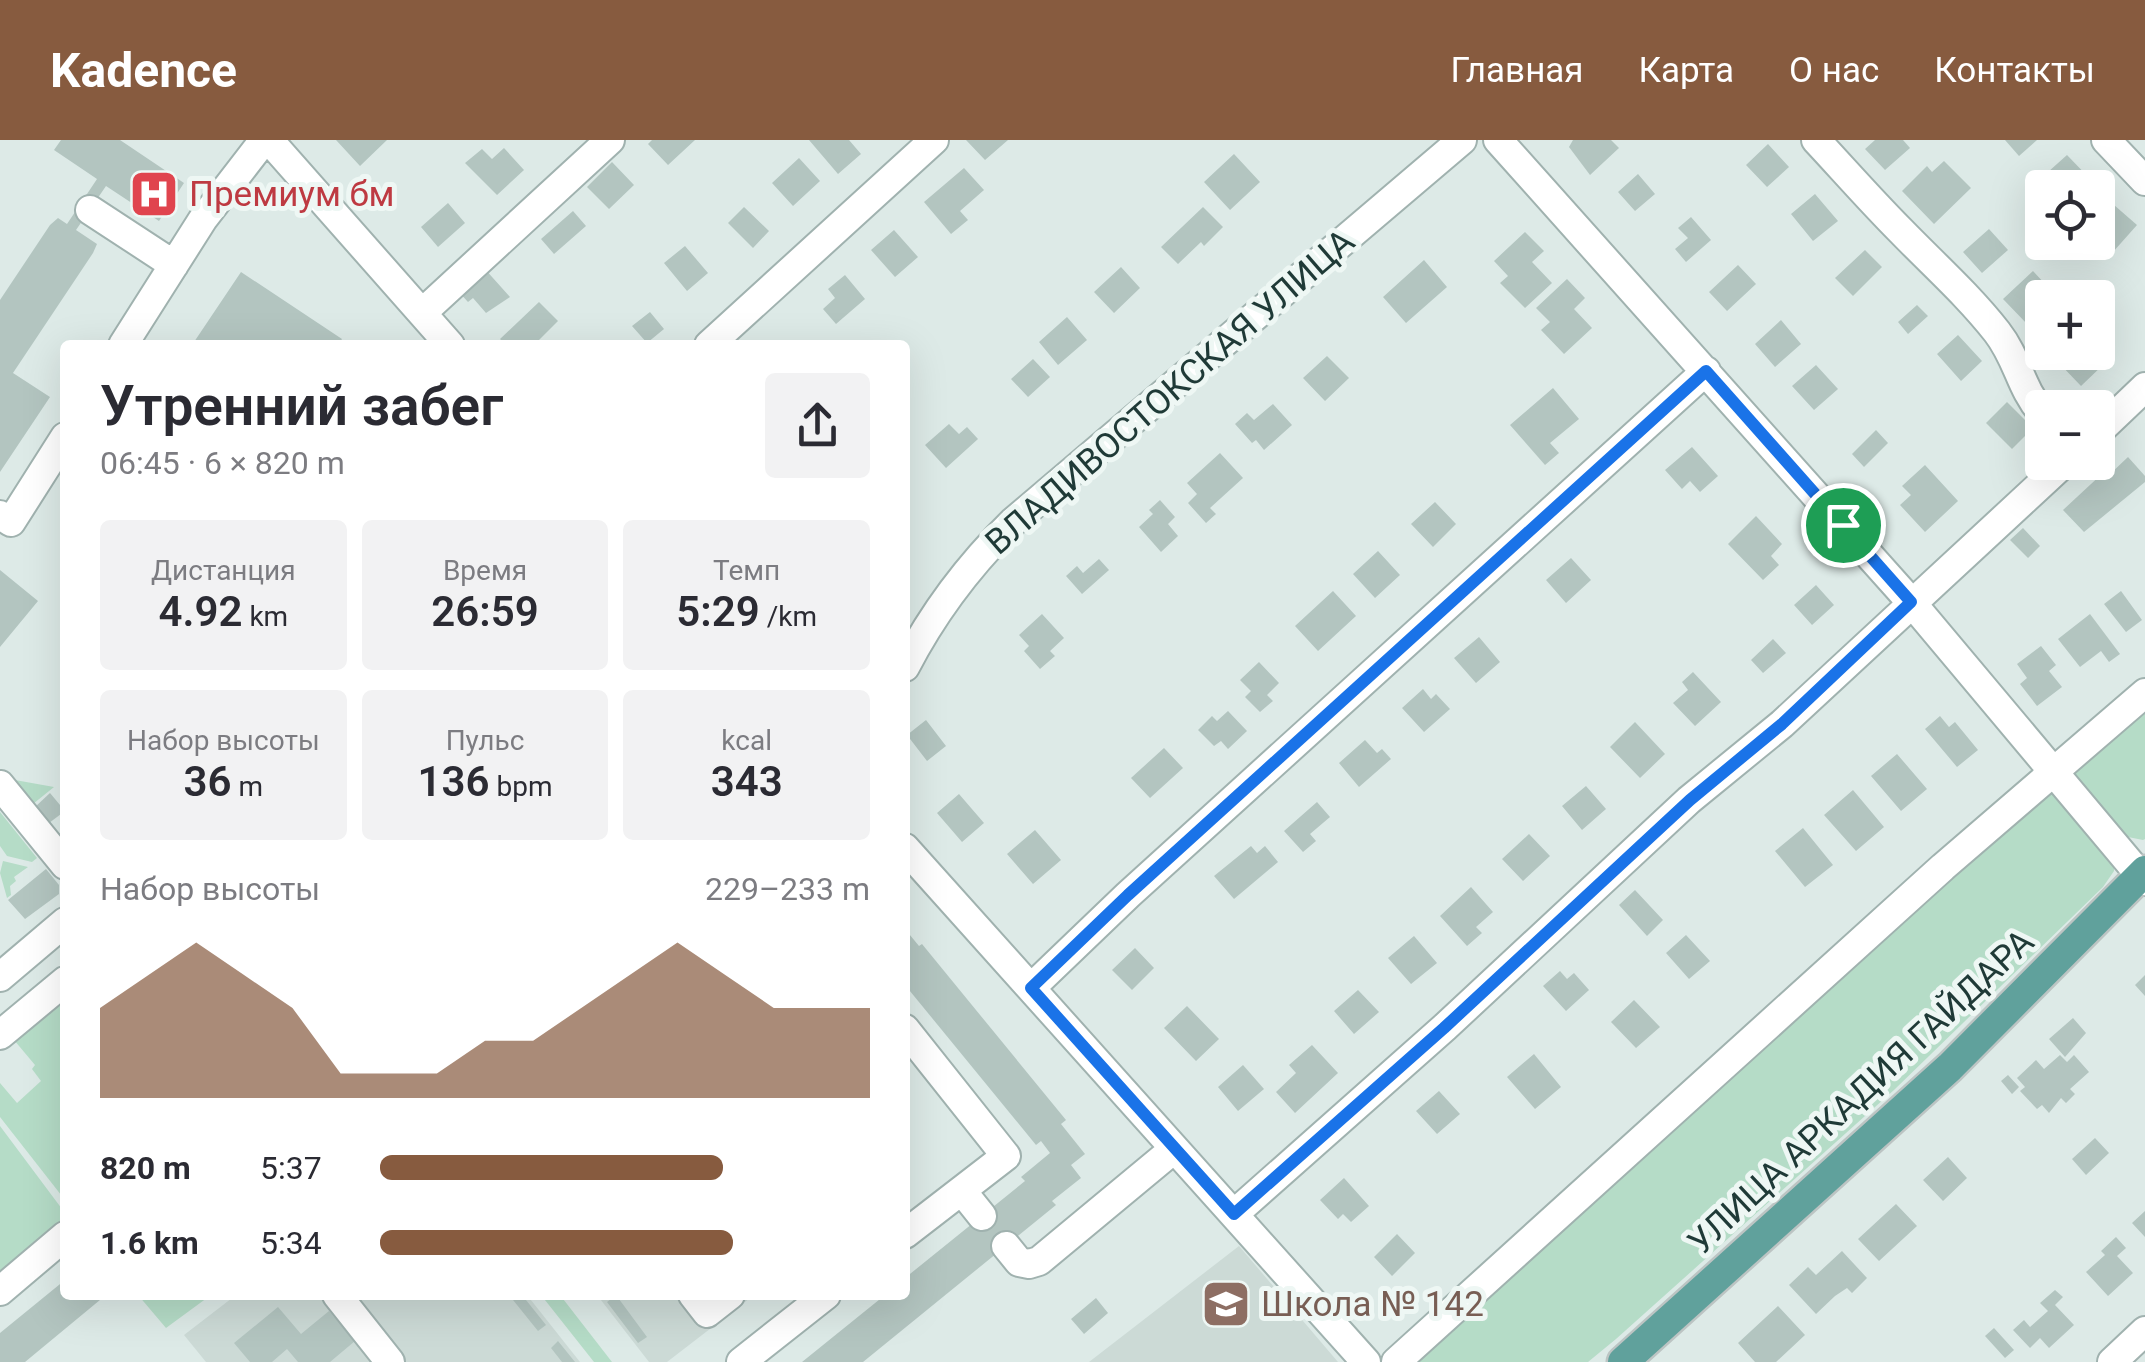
<!DOCTYPE html>
<html lang="ru">
<head>
<meta charset="utf-8">
<style>
  :root { --surface:#fff; --page:#f2f2f3; --text:#2b2b33; --muted:#7c7c81; --accent:#875b3f }
  body { margin:0; font-family:Roboto,sans-serif; background:var(--page); color:var(--text); height:100vh; display:flex; flex-direction:column; font-size:38px; white-space:nowrap }
  * { box-sizing:border-box; margin:0 }
  p { font-size:32px; color:var(--muted) }
  .icon { flex:none; width:55px; height:55px; fill:none; stroke:currentColor; stroke-width:2; stroke-linecap:round; stroke-linejoin:round }
  .map { position:relative; flex:1; overflow:hidden }
  .sheet { position:absolute; left:60px; top:200px; width:850px; height:960px; display:flex; flex-direction:column; background:var(--surface); border-radius:10px; box-shadow:0 10px 40px #0002 }
  .sheet>* { flex:none }
  .buttons { position:absolute; left:2025px; top:30px; display:grid; gap:20px }
  .buttons a { display:grid; place-items:center; width:90px; height:90px; border-radius:10px; background:var(--surface); box-shadow:0 10px 40px #0002; font-size:50px }
  .pin { position:absolute; display:grid; place-items:center; width:85px; height:85px; color:#fff; margin:-42px; border:5px solid #fff; border-radius:50%; box-shadow:0 2px 10px #0007 }
  .round { display:grid; place-items:center; flex:none; width:105px; height:105px; border-radius:10px; background:var(--page) }
  .overview { display:flex; align-items:center; justify-content:space-between; height:170px; padding:0 40px }
  h1 { font-size:55px; font-weight:600; line-height:75px }
  .stats { display:grid; grid-template-columns:repeat(3,1fr); gap:15px; height:170px; padding:10px 40px }
  .stats div { display:grid; align-content:center; border-radius:10px; background:var(--page); text-align:center }
  .stats b { font-size:42px; font-weight:600 }
  .stats small { font-size:28px; font-weight:400 }
  .stats p { font-size:28px }
  .chart { height:280px; padding:20px 40px }
  .chart p { display:flex; justify-content:space-between }
  .chart svg { width:100%; height:180px; margin-top:10px; fill:var(--accent); opacity:.7 }
  ul { padding:0 40px; list-style:none; font-size:32px }
  li { display:grid; grid-template-columns:160px 120px 1fr; align-items:center; height:75px }
  li i { height:25px; border-radius:12px; background:var(--accent) }
  header { display:flex; align-items:center; gap:60px; box-sizing:border-box; height:140px; padding:0 50px; background:var(--accent); color:#fff }
  header strong { font-size:48px }
  nav { display:flex; gap:55px; margin-inline-start:auto; font-size:35px }
  .map>svg:first-child { display:block }
  .built { fill:#ccdad6 }
  .green { fill:#b5dcc7 }
  .building { fill:#b3c5c0 }
  .lines { fill:none; stroke-linecap:round; stroke-linejoin:round }
  .minor-casing { stroke:#a0b2af; stroke-width:32 }
  .major-casing { stroke:#bcc4c3; stroke-width:35 }
  .minor { stroke:#fff; stroke-width:28 }
  .major { stroke:#60a19c; stroke-width:30 }
  .route-casing { stroke:#fff; stroke-width:20 }
  .route { stroke:#1a73e8; stroke-width:12 }
  .labels { text-anchor:middle; dominant-baseline:central; stroke-width:10; stroke-linejoin:round; paint-order:stroke }
  .health-label { font-size:35px; fill:#be3a42; stroke:#eef7f4; text-anchor:start }
  .street-label { font-size:35px; fill:#1f3a37; stroke:#eef7f4 }
  .education-label { font-size:35px; fill:#785e54; stroke:#eef7f4; text-anchor:start }
</style>
</head>
<body>
<header>
<strong>Kadence</strong>
<nav><a>Главная</a><a>Карта</a><a>О нас</a><a>Контакты</a></nav>
</header>
<div class="map">
<svg width="2145" height="1222" viewBox="0 0 2145 1222">
  <rect width="100%" height="100%" fill="#ddeae7"/>
  <!-- built -->
  <path class="built" d="M1239,1106L1338,1222H1089Z
    M236,1155H527L580,1222H206L184,1195Z
    M597,1155H754L667,1222H649Z"/>
  <!-- green -->
  <path class="green" d="M2145,563V699L2143,700L2123,696L2070,638V627Z
    M15,640L54,647L28,668L8,644Z
    M2052,648L2114,719V731L2103,747L1894,950L1616,1199L1588,1222H1406Z
    M0,672L37,718L32,722L7,716L0,706Z
    M3,721L28,727L14,737L16,741L10,746L11,755L7,758L0,733Z
    M65,858V1060L0,977V943L17,963L41,941L32,929L35,925L14,900Z
    M0,986L65,1073V1092L0,1145Z
    M138,1155H211L166,1188Z
    M541,1155H560L612,1222H594Z"/>
  <!-- building -->
  <path class="building" d="M61,0H120L184,43L159,81L106,46L76,90L97,104L93,113L13,233L50,257L0,332V160L50,85L58,78L67,84L97,39L54,10Z
    M336,0H387L360,26Z
    M652,0H695L668,25L648,4Z
    M809,0H849L861,14L838,34Z
    M966,0H1008L985,20Z
    M1573,0H1611L1619,8L1590,35L1569,7Z
    M1875,0H1903L1910,8L1885,30L1865,9Z
    M2005,0H2037L2019,16Z
    M1768,4L1789,27L1767,47L1746,25Z
    M504,8L524,30L497,55L465,23L482,9L492,19Z
    M1234,14L1260,42L1230,70L1204,42Z
    M2067,15L2093,42L2088,48H2062L2048,32Z
    M799,18L820,41L793,66L772,43Z
    M1944,21L1971,48L1934,84L1902,51L1927,26L1932,32Z
    M612,22L634,45L609,69L587,47Z
    M964,28L984,50L960,71L968,80L951,94L924,62Z
    M1638,34L1655,54L1635,71L1618,52Z
    M1815,54L1838,81L1813,101L1791,74Z
    M2106,58L2137,85L2113,112L2102,102L2109,94L2098,84V67Z
    M448,63L465,83L438,107L421,87Z
    M744,67L769,91L753,108L728,83Z
    M1203,67L1223,87L1204,106L1201,102L1178,124L1161,107Z
    M573,71L586,86L554,114L541,99Z
    M1691,77L1711,100L1686,122L1675,109L1688,98L1678,88Z
    M1989,89L2008,110L1982,133L1963,112Z
    M894,90L918,117L895,137L871,110Z
    M1525,92L1544,111L1532,122L1552,143L1525,168L1500,143L1508,136L1494,121Z
    M685,106L708,133L687,151L664,123Z
    M1865,110L1882,127L1853,156L1835,138Z
    M1424,120L1447,147L1406,183L1383,157Z
    M1738,125L1756,144L1727,171L1709,152Z
    M1121,127L1140,148L1114,173L1094,152Z
    M484,128L510,157L486,173L473,158L468,162L458,151Z
    M2033,131L2058,158H2042V172L2028,185L2003,159Z
    M241,132L342,199L338,205H192Z
    M845,135L865,159L836,184L823,169L835,158L828,149Z
    M1567,139L1585,158L1574,169L1592,188L1564,214L1541,190L1550,182L1536,168Z
    M539,162L558,181L534,205H506L500,199Z
    M1917,165L1928,176L1908,194L1898,182Z
    M650,172L664,189L647,203L632,186Z
    M1067,177L1087,200L1058,225L1039,202Z
    M1781,180L1801,204L1775,227L1755,204Z
    M1958,195L1982,221L1961,241L1937,214Z
    M2098,196L2110,209L2100,220L2104,224L2081,246L2057,221L2066,212H2098Z
    M1327,216L1349,238L1325,261L1303,238Z
    M1033,219L1050,237L1028,257L1011,239Z
    M1816,225L1838,249L1814,270L1792,246Z
    M1553,248L1579,279L1550,303L1559,313L1545,325L1510,285Z
    M2007,262L2033,288L2012,309L1986,283Z
    M1273,264L1292,285L1264,310L1256,300L1252,303L1235,284L1247,273L1254,280Z
    M949,284L959,294L967,287L978,299L946,328L925,305Z
    M1876,290L1888,303L1864,327L1852,314Z
    M1692,307L1718,336L1700,352L1690,341L1682,349L1665,330Z
    M1220,313L1243,338L1210,368L1216,374L1206,383L1188,363L1197,354L1187,343Z
    M2128,317L2145,336V342L2084,392L2063,370L2105,331L2109,335Z
    M1925,325L1958,361L1925,392L1900,365L1911,355L1902,346Z
    M1160,360L1175,377L1168,384L1178,396L1161,412L1139,387L1153,374L1149,370Z
    M1435,362L1456,384L1433,407L1411,384Z
    M1756,376L1782,404L1771,416L1779,425L1763,440L1728,404Z
    M2023,388L2040,406L2028,418L2010,400Z
    M1378,411L1400,435L1375,458L1353,434Z
    M1571,418L1591,440L1566,463L1546,440Z
    M1099,419L1109,430L1082,454L1066,436L1077,426L1083,433Z
    M0,430L38,461L0,507Z
    M1816,445L1834,465L1812,485L1794,465Z
    M1333,451L1356,476L1318,511L1295,486Z
    M2121,451L2142,480L2126,492L2104,464Z
    M1042,474L1064,498L1050,511L1055,516L1040,529L1024,511L1029,506L1019,495Z
    M2090,474L2120,514L2109,522L2101,511L2080,527L2058,499Z
    M1479,497L1500,522L1476,543L1454,518Z
    M1773,499L1786,513L1763,533L1751,520Z
    M2041,506L2056,525L2049,531L2062,547L2037,566L2020,544L2027,538L2017,524Z
    M1259,522L1279,543L1267,555L1273,561L1260,572L1245,557L1251,551L1240,540Z
    M1693,532L1721,562L1695,586L1673,563L1688,550L1682,542Z
    M1423,549L1431,559L1436,554L1450,569L1424,592L1402,568Z
    M1228,571L1247,591L1228,609L1221,601L1214,606L1198,590L1212,576L1217,581Z
    M1940,576L1949,587L1955,582L1978,610L1957,627L1925,589Z
    M926,580L946,606L927,621L907,595Z
    M1635,582L1665,614L1640,638L1610,607Z
    M1365,600L1377,613L1382,609L1391,619L1359,647L1339,623Z
    M1164,608L1183,628L1150,658L1131,638Z
    M1897,614L1927,649L1901,671L1871,636Z
    M1586,646L1606,669L1582,690L1562,666Z
    M1853,650L1884,687L1856,711L1824,675Z
    M50,653L65,671L49,683L35,667Z
    M959,654L984,683L962,702L937,673Z
    M1317,662L1330,677L1310,694L1316,701L1303,712L1284,691Z
    M1803,688L1833,725L1805,747L1775,711Z
    M1035,690L1061,720L1033,744L1007,714Z
    M1529,694L1550,716L1523,741L1502,719Z
    M1251,706L1257,713L1265,706L1278,722L1234,759L1214,736Z
    M46,729L59,745V754L25,779L8,760Z
    M1471,747L1493,772L1476,787L1482,793L1467,806L1440,776Z
    M1635,750L1663,780L1647,796L1619,765Z
    M905,789L919,806L922,804L1066,980L1061,984L1085,1014L1071,1025L1081,1038L1052,1061L1056,1065L863,1222H802L885,1155H905V1138L1025,1041L1021,1037L1050,1013L1041,1001L1036,1005L905,845Z
    M1686,795L1710,821L1689,839L1666,813Z
    M1414,796L1437,823L1411,844L1388,818Z
    M1135,808L1154,828L1132,850L1112,830Z
    M1560,831L1567,839L1574,833L1589,850L1566,871L1543,846Z
    M2145,835V856L2135,845Z
    M1358,850L1379,872L1354,894L1334,871Z
    M1634,860L1660,887L1636,908L1611,882Z
    M1187,866L1219,899L1196,921L1164,888Z
    M2073,878L2086,893L2065,917L2049,899Z
    M1312,905L1338,933L1295,973L1276,952L1296,933L1289,925Z
    M1534,914L1561,947L1535,969L1507,937Z
    M2060,915L2067,922L2074,915L2089,932L2070,949L2075,954L2066,963L2061,958L2049,973L2042,965L2037,969L2020,951L2025,947L2017,938L2036,920L2044,929Z
    M1243,925L1264,949L1238,971L1218,947Z
    M2008,935L2019,947L2012,954L2001,941Z
    M1439,951L1460,974L1437,994L1416,971Z
    M2095,998L2109,1013L2086,1035L2072,1019Z
    M1948,1017L1967,1038L1943,1061L1923,1040Z
    M1344,1038L1369,1066L1351,1082L1343,1074L1338,1079L1320,1060Z
    M1896,1064L1917,1086L1879,1121L1858,1099Z
    M2145,1071V1097L2132,1083Z
    M1397,1094L1415,1113L1392,1136L1374,1117Z
    M2116,1097L2126,1108L2117,1116L2133,1133L2108,1156L2086,1132L2105,1115L2101,1111Z
    M1842,1111L1867,1138L1852,1153L1847,1148L1835,1156L1816,1174L1789,1145L1808,1127L1816,1135Z
    M65,1140V1155H106L25,1222H0V1193Z
    M2055,1150L2063,1157L2055,1165L2074,1185L2049,1208L2040,1198L2030,1208L2013,1190L2024,1180L2030,1187L2048,1171L2040,1163Z
    M509,1155H522L546,1185L538,1191Z
    M616,1155L647,1197L638,1203L607,1162Z
    M1096,1158L1108,1173L1084,1194L1071,1179Z
    M1778,1166L1805,1195L1776,1222H1755L1738,1203Z
    M278,1167L301,1194L329,1171L355,1201L330,1222H298L287,1209L272,1222H250L234,1203Z
    M1994,1188L2014,1210L2005,1218L1985,1196Z
    M558,1201L575,1222H562L551,1208Z"/>
  <g class="lines">
    <!-- minor casing -->
    <g class="minor-casing">
      <path id="minor" d="M269,0L450,205
        M1498,0L1911,462L2145,741
        M1816,0C1844,30 1872,62 1901,91C1934,125 1968,155 1997,192C2018,219 2020,247 2042,273
        M2106,0L2145,41
        M90,70L174,125
        M422,173L610,0
        M123,205L203,79L264,0
        M709,205L934,0
        M2098,292L2145,247
        M0,375L11,382L65,297
        M905,527C934,471 968,426 1013,382L1462,0
        M0,645L65,725
        M905,708L1366,1222
        M0,837L65,782
        M1031,848L1128,755L1706,231
        M905,889L1006,1016L905,1094
        M0,895L65,841
        M962,1051L982,1076
        M1234,1074L1445,887L1689,660L1782,584L2065,322
        M1006,1106L1019,1122L1029,1124L1039,1121L1174,1009
        M0,1151L65,1096
        M337,1155L390,1222
        M693,1155L707,1173L730,1155
        M741,1222L826,1155
        M1396,1222L1943,727L2145,553
        M2112,1222L2145,1191"/>
    </g>
    <!-- major casing -->
    <g class="major-casing">
      <path id="major" d="M1623,1222L1950,927L2145,731"/>
    </g>
    <!-- minor -->
    <use href="#minor" class="minor"/>
    <!-- major -->
    <use href="#major" class="major"/>
  </g>
  <g class="lines">
    <!-- route casing -->
    <g class="route-casing">
      <path id="route" d="M1706,231L1911,462L1782,584L1690,660L1444,888L1234,1074L1031,848L1128,755Z"/>
    </g>
    <!-- route -->
    <use href="#route" class="route"/>
  </g>
  <!-- icons -->
  <defs>
    <g id="hospital-square" transform="scale(2.5)"><rect x="-9" y="-9" width="18" height="18" rx="4" fill="#e0444e" stroke="#eef7f4"/><path d="M-5-5h3v3.5h4V-5h3V5h-3V1.5h-4V5h-3Z" fill="#fff"/></g>
    <g id="school-square" transform="scale(2.5)"><rect x="-9" y="-9" width="18" height="18" rx="4" fill="#8d6e63" stroke="#eef7f4"/><path d="M0-5L7-2L0 1L-7-2ZM-4 1L0 2.5L4 1V4Q0 6-4 4Z" fill="#fff"/></g>
  </defs>
  <g fill-rule="evenodd">
    <use href="#hospital-square" x="154" y="54"/>
    <use href="#school-square" x="1226" y="1164"/>
  </g>
  <g class="labels">
    <!-- health labels -->
    <g class="health-label">
      <text x="189" y="54">Премиум бм</text>
    </g>
    <!-- street labels -->
    <g class="street-label">
      <text transform="translate(1170 252) rotate(-41)">ВЛАДИВОСТОКСКАЯ УЛИЦА</text>
      <text transform="translate(1861 952) rotate(-43)">УЛИЦА АРКАДИЯ ГАЙДАРА</text>
    </g>
    <!-- education labels -->
    <g class="education-label">
      <text x="1261" y="1164">Школа № 142</text>
    </g>
  </g>
</svg>
<div class="buttons">
<a><svg class="icon" aria-label="locate" viewBox="0 0 24 24"><circle cx="12" cy="12" r="6"/><path d="M12 2v4M12 18v4M2 12h4M18 12h4"/></svg></a>
<a>+</a>
<a>−</a>
</div>
<div class="pin" style="left:1843px;top:385px;background:#1e9e55"><svg class="icon" aria-label="arrive" viewBox="0 0 24 24"><path d="M6 21V4h12l-3 4 3 4H6"/></svg></div>
<section class="sheet">
<div class="overview"><div><h1>Утренний забег</h1><p>06:45 · 6 × 820 m</p></div><a class="round"><svg class="icon" aria-label="share" viewBox="0 0 24 24"><path d="M12 15V3M7 8l5-5 5 5M5 13v7h14v-7"/></svg></a></div>
<div class="stats">
<div><p>Дистанция</p><b>4.92<small> km</small></b></div>
<div><p>Время</p><b>26:59</b></div>
<div><p>Темп</p><b>5:29<small> /km</small></b></div>
</div>
<div class="stats">
<div><p>Набор высоты</p><b>36<small> m</small></b></div>
<div><p>Пульс</p><b>136<small> bpm</small></b></div>
<div><p>kcal</p><b>343</b></div>
</div>
<div class="chart"><p><span>Набор высоты</span>229–233 m</p>
<svg viewBox="0 0 160 44" preserveAspectRatio="none"><path d="M0 44V22L10 14L20 6L30 14L40 22L50 38L60 38L70 38L80 30L90 30L100 22L110 14L120 6L130 14L140 22L150 22L160 22V44z"/></svg>
</div>
<ul>
<li><b>820 m</b>5:37<i style="width:70%"></i></li>
<li><b>1.6 km</b>5:34<i style="width:72%"></i></li>
</ul>
</section>
</div>
</body>
</html>
